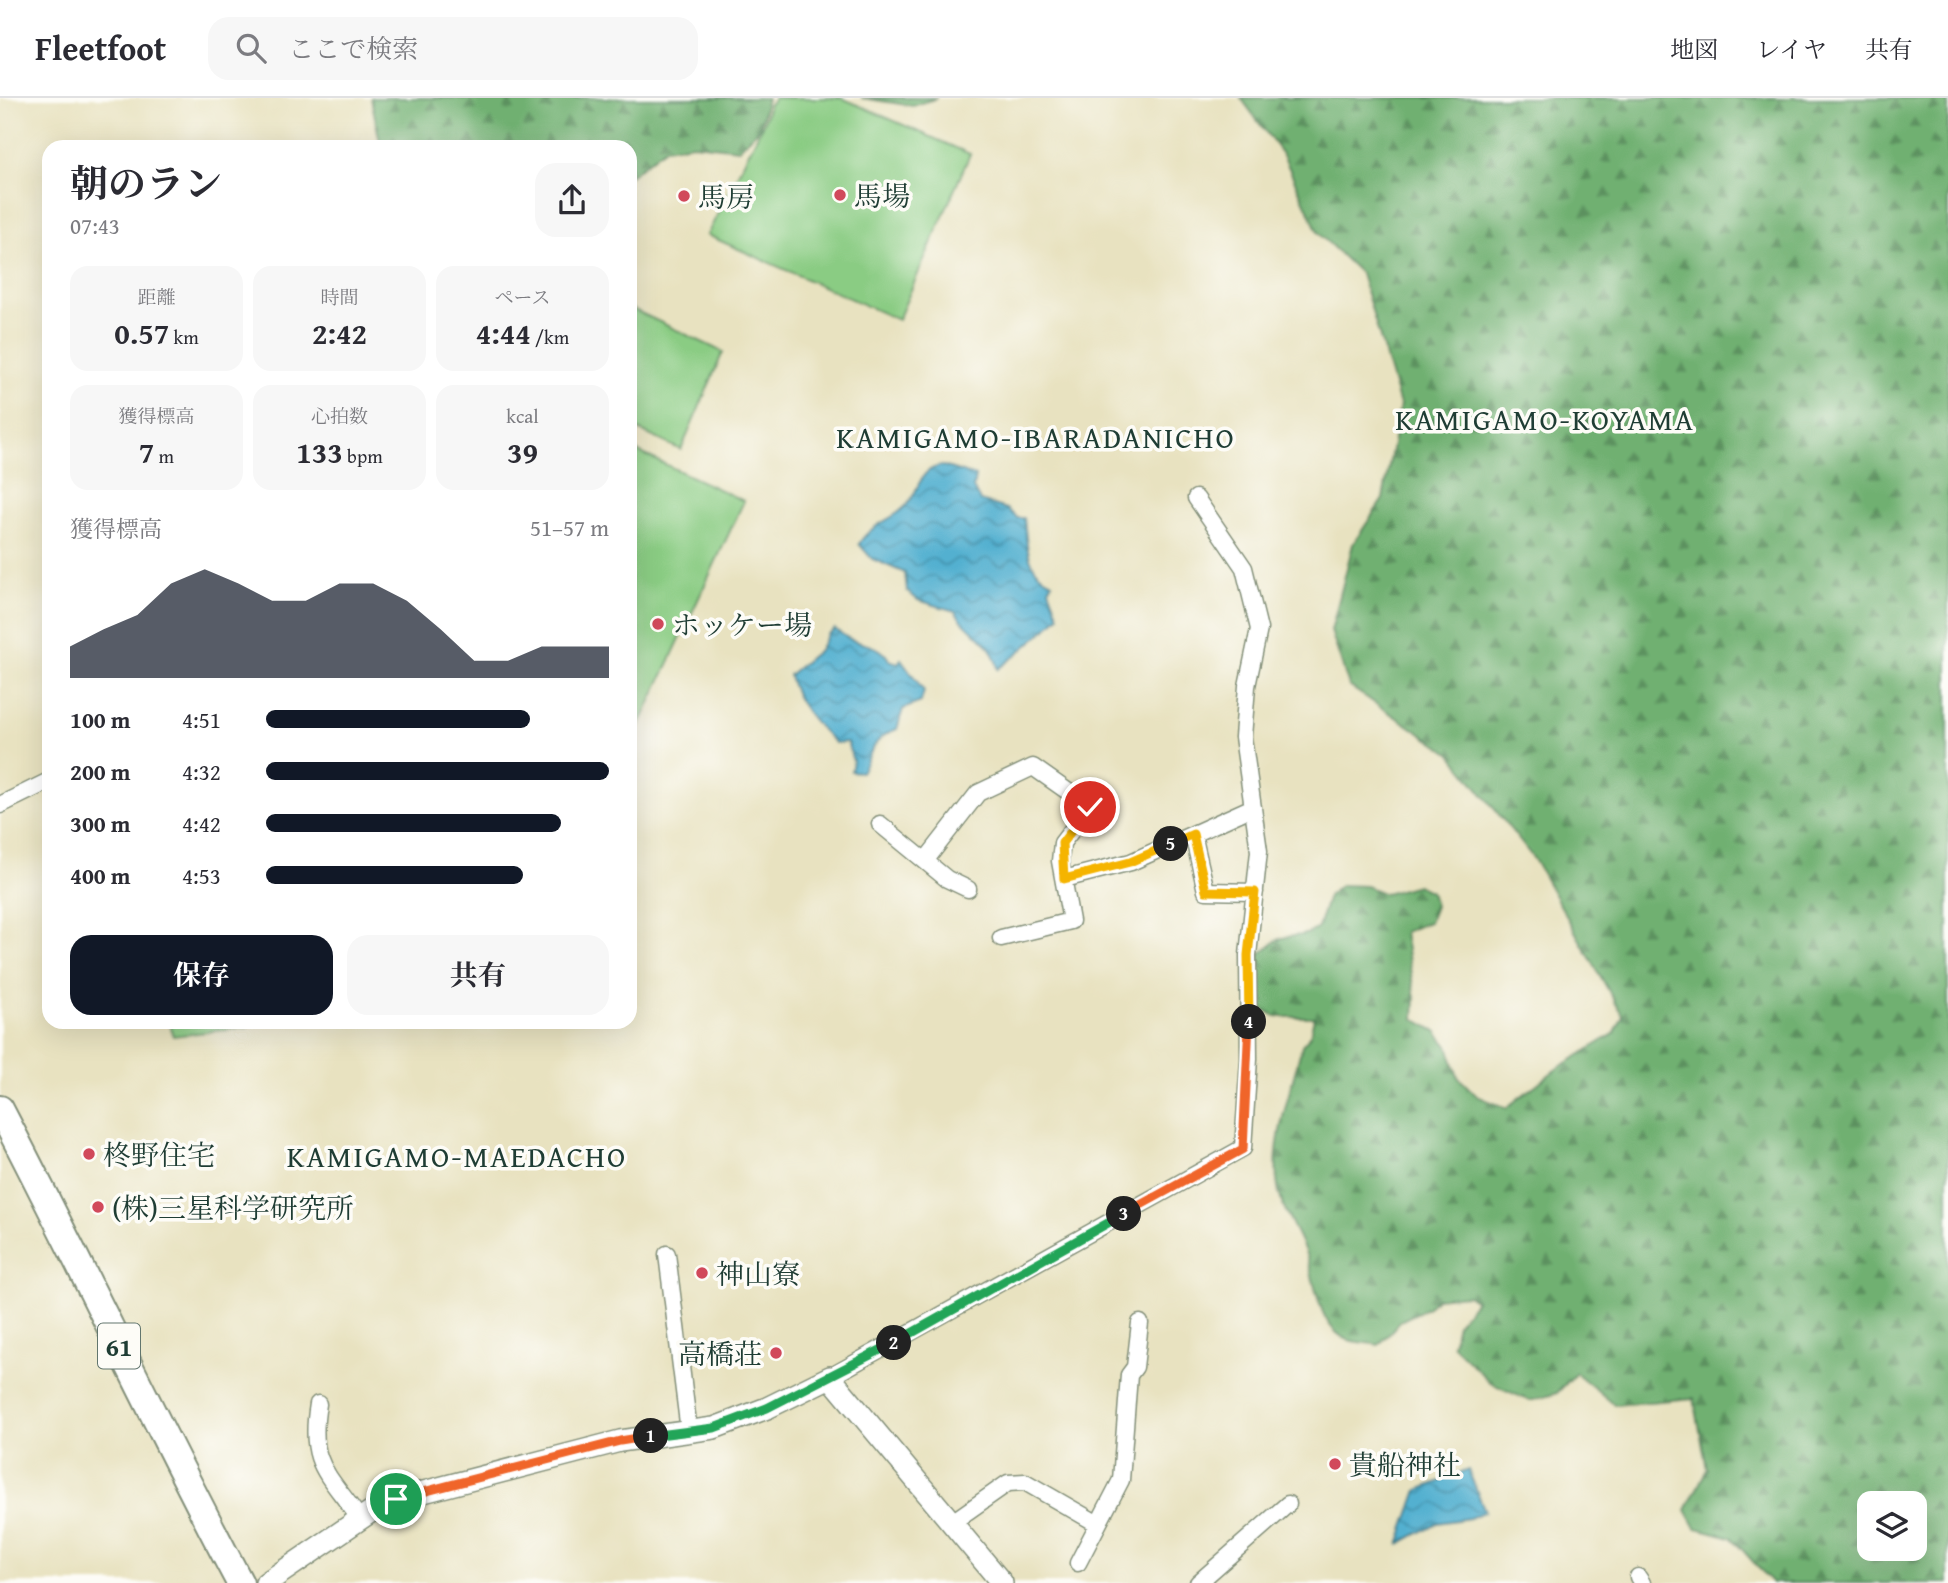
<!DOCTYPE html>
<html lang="ja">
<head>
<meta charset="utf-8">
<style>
  :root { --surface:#fff; --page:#f7f7f7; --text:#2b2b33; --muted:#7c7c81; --line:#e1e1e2; --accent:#111827 }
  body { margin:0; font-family:"Gentium Book Plus","Noto Serif JP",serif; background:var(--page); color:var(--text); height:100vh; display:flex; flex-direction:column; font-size:26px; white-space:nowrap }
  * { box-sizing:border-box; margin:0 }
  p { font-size:23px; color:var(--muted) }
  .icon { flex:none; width:38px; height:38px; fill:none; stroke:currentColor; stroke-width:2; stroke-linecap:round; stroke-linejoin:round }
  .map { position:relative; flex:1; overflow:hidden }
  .side { position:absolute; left:42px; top:42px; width:595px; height:889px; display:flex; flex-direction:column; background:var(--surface); border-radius:21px; box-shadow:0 7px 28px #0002 }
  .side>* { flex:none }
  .buttons { position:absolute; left:1857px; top:1393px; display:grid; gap:14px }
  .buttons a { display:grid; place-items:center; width:70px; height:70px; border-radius:14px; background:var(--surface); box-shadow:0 7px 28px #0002; font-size:35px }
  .pin { position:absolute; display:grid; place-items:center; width:60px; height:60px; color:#fff; margin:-30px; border:4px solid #fff; border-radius:50%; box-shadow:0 2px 7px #0007 }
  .km { position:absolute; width:35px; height:35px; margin:-18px; border-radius:50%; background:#222; color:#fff; font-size:19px; line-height:35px; text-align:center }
  .round { display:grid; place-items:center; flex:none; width:74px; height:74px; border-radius:21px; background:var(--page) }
  .summary { display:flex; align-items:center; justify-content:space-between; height:119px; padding:0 28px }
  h1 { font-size:38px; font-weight:700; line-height:52px }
  .metrics { display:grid; grid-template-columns:repeat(3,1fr); gap:10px; height:119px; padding:7px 28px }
  .metrics div { display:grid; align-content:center; border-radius:18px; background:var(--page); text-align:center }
  .metrics b { font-size:30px; font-weight:700 }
  .metrics small { font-size:19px; font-weight:400 }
  .metrics p { font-size:19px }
  .chart { height:196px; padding:14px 28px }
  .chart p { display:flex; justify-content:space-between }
  .chart svg { width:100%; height:126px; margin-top:7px; fill:var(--accent); opacity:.7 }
  .button { display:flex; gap:14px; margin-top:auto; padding:14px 28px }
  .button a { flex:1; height:80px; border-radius:21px; background:var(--accent); color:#fff; font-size:28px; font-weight:700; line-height:80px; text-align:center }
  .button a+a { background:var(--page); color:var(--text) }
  ul { padding:0 28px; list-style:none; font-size:23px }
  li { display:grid; grid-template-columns:112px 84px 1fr; align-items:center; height:52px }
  li i { height:18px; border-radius:9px; background:var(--accent) }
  header { display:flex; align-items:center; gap:42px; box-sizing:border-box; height:98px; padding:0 35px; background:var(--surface); border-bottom:2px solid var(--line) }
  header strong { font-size:33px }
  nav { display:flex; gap:38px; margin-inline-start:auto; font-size:24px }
  .search { width:490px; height:63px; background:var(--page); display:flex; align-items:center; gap:18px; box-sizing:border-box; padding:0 24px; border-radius:21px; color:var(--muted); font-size:26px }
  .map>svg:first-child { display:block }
  .forest { fill:url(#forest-firs); stroke:#477652; stroke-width:2; fill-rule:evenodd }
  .garden { fill:#8acc83; stroke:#54845c; stroke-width:2 }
  .water { fill:url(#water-waves); stroke:#387682; stroke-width:2 }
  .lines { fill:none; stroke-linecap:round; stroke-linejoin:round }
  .minor-casing { stroke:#84907a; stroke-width:19 }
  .tertiary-casing { stroke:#84907a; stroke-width:24 }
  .primary-casing { stroke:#84907a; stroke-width:30 }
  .minor { stroke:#fff; stroke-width:16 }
  .tertiary { stroke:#fff; stroke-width:21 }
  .primary { stroke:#fff; stroke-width:26 }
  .split-1-casing { stroke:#fff; stroke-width:14 }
  .split-2-casing { stroke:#fff; stroke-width:14 }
  .split-3-casing { stroke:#fff; stroke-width:14 }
  .split-4-casing { stroke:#fff; stroke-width:14 }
  .split-5-casing { stroke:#fff; stroke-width:14 }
  .split-6-casing { stroke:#fff; stroke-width:14 }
  .split-1 { stroke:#f0652b; stroke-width:9 }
  .split-2 { stroke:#22a559; stroke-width:9 }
  .split-3 { stroke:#22a559; stroke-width:9 }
  .split-4 { stroke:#f0652b; stroke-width:9 }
  .split-5 { stroke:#f5b400; stroke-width:9 }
  .split-6 { stroke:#f5b400; stroke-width:9 }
  .poi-dot { fill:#d1495b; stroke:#fdfcf7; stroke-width:2.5 }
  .labels { text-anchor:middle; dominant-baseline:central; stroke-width:7; stroke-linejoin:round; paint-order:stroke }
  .shield { fill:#fdfcf7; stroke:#62766e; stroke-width:2 }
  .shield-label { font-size:26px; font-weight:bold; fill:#1f3d34 }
  .poi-label { font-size:28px; fill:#1f3d34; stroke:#fdfcf7; text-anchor:start }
  .neighbourhood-label { font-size:30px; letter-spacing:2px; fill:#1f3d34; stroke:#fdfcf7 }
</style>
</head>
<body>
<header>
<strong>Fleetfoot</strong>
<div class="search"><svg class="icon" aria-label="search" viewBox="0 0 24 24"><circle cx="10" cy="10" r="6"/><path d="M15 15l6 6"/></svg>ここで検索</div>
<nav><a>地図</a><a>レイヤ</a><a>共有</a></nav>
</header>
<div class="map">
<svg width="1948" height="1485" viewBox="0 0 1948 1485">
  <defs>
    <pattern id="forest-firs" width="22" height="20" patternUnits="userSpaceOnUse" patternTransform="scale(1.75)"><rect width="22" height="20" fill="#6fb071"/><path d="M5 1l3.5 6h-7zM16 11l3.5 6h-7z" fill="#5b905e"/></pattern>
    <pattern id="water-waves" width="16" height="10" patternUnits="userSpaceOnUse" patternTransform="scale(1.75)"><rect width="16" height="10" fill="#52b0d0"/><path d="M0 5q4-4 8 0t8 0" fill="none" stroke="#4390aa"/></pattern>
  </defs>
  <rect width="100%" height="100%" fill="#fdfcf7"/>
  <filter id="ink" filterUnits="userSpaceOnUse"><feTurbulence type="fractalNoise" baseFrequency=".0143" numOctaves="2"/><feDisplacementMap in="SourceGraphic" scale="14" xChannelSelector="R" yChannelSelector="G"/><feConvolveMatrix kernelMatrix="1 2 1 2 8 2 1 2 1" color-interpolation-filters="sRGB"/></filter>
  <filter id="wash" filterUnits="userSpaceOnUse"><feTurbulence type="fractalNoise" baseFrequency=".00686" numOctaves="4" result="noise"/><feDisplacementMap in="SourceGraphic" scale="28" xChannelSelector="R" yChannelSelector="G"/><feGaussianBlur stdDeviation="1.57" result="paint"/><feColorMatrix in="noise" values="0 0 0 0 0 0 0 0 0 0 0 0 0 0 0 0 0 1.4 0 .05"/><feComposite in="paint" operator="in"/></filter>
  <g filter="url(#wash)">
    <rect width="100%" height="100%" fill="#e8e2c0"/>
    <!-- forest -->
    <path class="forest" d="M371,0H767L760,29L739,51L693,46L665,50L630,78V49H381Z
      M861,0H937L913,8Z
      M1241,0H1948V1485H1772L1731,1439L1696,1430L1686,1412L1707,1371L1694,1300L1615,1307L1576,1275L1557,1295L1530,1303L1492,1286L1452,1247L1457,1226L1476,1203L1467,1197L1436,1200L1427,1210L1400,1223L1379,1247C1370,1245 1361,1245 1352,1243C1320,1235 1316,1189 1308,1163C1302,1138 1282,1115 1278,1089C1270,1043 1292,992 1302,947L1310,938L1314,919H1277L1259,909C1253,885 1246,865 1268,849C1272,846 1277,842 1282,840C1298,836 1303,840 1318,830L1328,798L1341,787L1366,788L1385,796L1417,787L1431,794L1435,808L1429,824L1404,834L1415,900L1414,921L1436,933L1448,948L1458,979L1477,998L1506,1010L1555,972L1615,935L1623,918L1534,761L1450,655L1349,588L1331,533L1353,446L1383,401L1400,307L1361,176L1319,136L1284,59ZM1869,1405H1914V1451H1869Z"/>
    <!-- garden -->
    <path class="garden" d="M775,0H842L970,56L898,222L707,137L764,24L769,6Z
      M630,210L723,254L681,352L630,328Z
      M630,350L744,403L630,648Z
      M170,924H247L248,929L173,938Z"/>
    <!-- water -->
    <path class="water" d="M943,368L975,378L973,390L980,403L1007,411L1017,420H1024C1027,445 1025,472 1052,484L1049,491L1059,518C1040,538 1020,554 998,571C991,537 971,539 955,513L918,502L907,493L905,475L872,461L859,446C872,424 896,422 910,403C920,388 921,369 943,368Z
      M835,531C840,534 845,539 850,541C864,548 881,546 889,562L898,565L901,561L924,593L921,604L903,611L897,631C871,641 874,652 861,674L851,673L853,663L847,644L835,645C815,626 795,604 789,577L819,552L828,536Z
      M1468,1372L1485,1413L1470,1420L1437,1425L1399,1446L1418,1392Z"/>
  </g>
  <g filter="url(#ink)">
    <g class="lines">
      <!-- minor casing -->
      <g class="minor-casing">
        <path id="minor" d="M0,707L49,683
          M880,726L947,781L968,791
          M1193,736L1206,793L1255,794
          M925,763L978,695L1033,669L1090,709
          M1064,781L1131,764L1253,709
          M1001,840L1071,823L1060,763L1062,745L1100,695
          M667,1156L689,1333
          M830,1279L1243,1050L1249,961L1248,857L1259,753L1243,639L1247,588L1259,531L1244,470L1196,400
          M318,1306C308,1366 327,1374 359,1420
          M951,1425L1008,1385L1025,1384L1098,1426
          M1078,1465L1121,1382L1129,1277L1135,1269L1140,1225
          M1638,1479L1642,1485
          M1198,1485L1288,1406"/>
      </g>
      <!-- tertiary casing -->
      <g class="tertiary-casing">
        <path id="tertiary" d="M266,1485L385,1404L620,1343L714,1330L767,1310L830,1279L1002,1485"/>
      </g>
      <!-- primary casing -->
      <g class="primary-casing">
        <path id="primary" d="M0,1011C82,1168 157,1329 240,1485"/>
      </g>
      <!-- minor -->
      <use href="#minor" class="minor"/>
      <!-- tertiary -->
      <use href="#tertiary" class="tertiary"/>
      <!-- primary -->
      <use href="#primary" class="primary"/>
    </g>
  </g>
  <g class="lines" filter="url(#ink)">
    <!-- split-1 casing -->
    <g class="split-1-casing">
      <path id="split-1" d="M396,1401L620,1343L651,1338"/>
    </g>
    <!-- split-2 casing -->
    <g class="split-2-casing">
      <path id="split-2" d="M651,1338L714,1330L767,1310L894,1245"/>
    </g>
    <!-- split-3 casing -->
    <g class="split-3-casing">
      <path id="split-3" d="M894,1245L1124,1116"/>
    </g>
    <!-- split-4 casing -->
    <g class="split-4-casing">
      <path id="split-4" d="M1124,1116L1243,1051L1249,924"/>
    </g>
    <!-- split-5 casing -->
    <g class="split-5-casing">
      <path id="split-5" d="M1171,746L1193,736L1206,793L1255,794L1248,857L1249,924"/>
    </g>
    <!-- split-6 casing -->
    <g class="split-6-casing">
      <path id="split-6" d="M1090,709L1062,745L1064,781L1130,764L1171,746"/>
    </g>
    <!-- split-1 -->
    <use href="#split-1" class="split-1"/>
    <!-- split-2 -->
    <use href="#split-2" class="split-2"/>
    <!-- split-3 -->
    <use href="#split-3" class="split-3"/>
    <!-- split-4 -->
    <use href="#split-4" class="split-4"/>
    <!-- split-5 -->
    <use href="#split-5" class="split-5"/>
    <!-- split-6 -->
    <use href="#split-6" class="split-6"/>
  </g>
  <!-- markers -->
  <g class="poi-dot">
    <circle cx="840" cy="97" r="7"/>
    <circle cx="684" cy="98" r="7"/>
    <circle cx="658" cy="526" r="7"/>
    <circle cx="89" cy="1056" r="7"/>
    <circle cx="98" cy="1109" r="7"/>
    <circle cx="702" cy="1175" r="7"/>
    <circle cx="776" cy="1255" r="7"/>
    <circle cx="1335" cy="1366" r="7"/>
  </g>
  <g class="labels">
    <!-- shield labels -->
    <rect class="shield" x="98" y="1225.5" width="42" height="45" rx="5"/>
    <g class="shield-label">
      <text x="119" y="1248">61</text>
    </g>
    <!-- poi labels -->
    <g class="poi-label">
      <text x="854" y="97">馬場</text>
      <text x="698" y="98">馬房</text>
      <text x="672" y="526">ホッケー場</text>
      <text x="103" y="1056">柊野住宅</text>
      <text x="112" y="1109">(株)三星科学研究所</text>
      <text x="716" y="1175">神山寮</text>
      <text x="762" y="1255" text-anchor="end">高橋荘</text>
      <text x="1349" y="1366">貴船神社</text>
    </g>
    <!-- neighbourhood labels -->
    <g class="neighbourhood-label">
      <text x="1545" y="321">KAMIGAMO-KOYAMA</text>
      <text x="1036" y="339">KAMIGAMO-IBARADANICHO</text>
      <text x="457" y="1058">KAMIGAMO-MAEDACHO</text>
    </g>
  </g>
</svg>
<div class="buttons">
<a><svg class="icon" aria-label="layers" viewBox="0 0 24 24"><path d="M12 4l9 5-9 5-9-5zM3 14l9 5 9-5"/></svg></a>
</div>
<div class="pin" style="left:396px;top:1401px;background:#1e9e55"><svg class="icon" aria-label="arrive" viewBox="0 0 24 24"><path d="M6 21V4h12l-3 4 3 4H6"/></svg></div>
<div class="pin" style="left:1090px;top:709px;background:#d93025"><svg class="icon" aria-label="check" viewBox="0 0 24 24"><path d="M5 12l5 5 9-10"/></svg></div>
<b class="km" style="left:651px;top:1338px">1</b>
<b class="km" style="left:894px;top:1245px">2</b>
<b class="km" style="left:1124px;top:1116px">3</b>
<b class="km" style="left:1249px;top:924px">4</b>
<b class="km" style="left:1171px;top:746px">5</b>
<section class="side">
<div class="summary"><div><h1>朝のラン</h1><p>07:43</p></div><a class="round"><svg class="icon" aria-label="share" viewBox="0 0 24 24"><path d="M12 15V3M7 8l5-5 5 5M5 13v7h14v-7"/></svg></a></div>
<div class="metrics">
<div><p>距離</p><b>0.57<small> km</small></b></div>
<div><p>時間</p><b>2:42</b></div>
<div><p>ペース</p><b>4:44<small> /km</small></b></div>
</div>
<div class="metrics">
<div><p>獲得標高</p><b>7<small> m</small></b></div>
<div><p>心拍数</p><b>133<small> bpm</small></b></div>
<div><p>kcal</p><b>39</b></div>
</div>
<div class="chart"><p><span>獲得標高</span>51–57 m</p>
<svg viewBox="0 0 160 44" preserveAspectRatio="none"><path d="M0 44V33L10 27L20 22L30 11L40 6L50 11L60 17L70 17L80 11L90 11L100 17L110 27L120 38L130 38L140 33L150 33L160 33V44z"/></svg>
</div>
<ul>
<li><b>100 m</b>4:51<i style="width:77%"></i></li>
<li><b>200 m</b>4:32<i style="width:100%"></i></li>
<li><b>300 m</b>4:42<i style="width:86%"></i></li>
<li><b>400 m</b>4:53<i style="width:75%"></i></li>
</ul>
<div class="button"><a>保存</a><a>共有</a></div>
</section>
</div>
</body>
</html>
